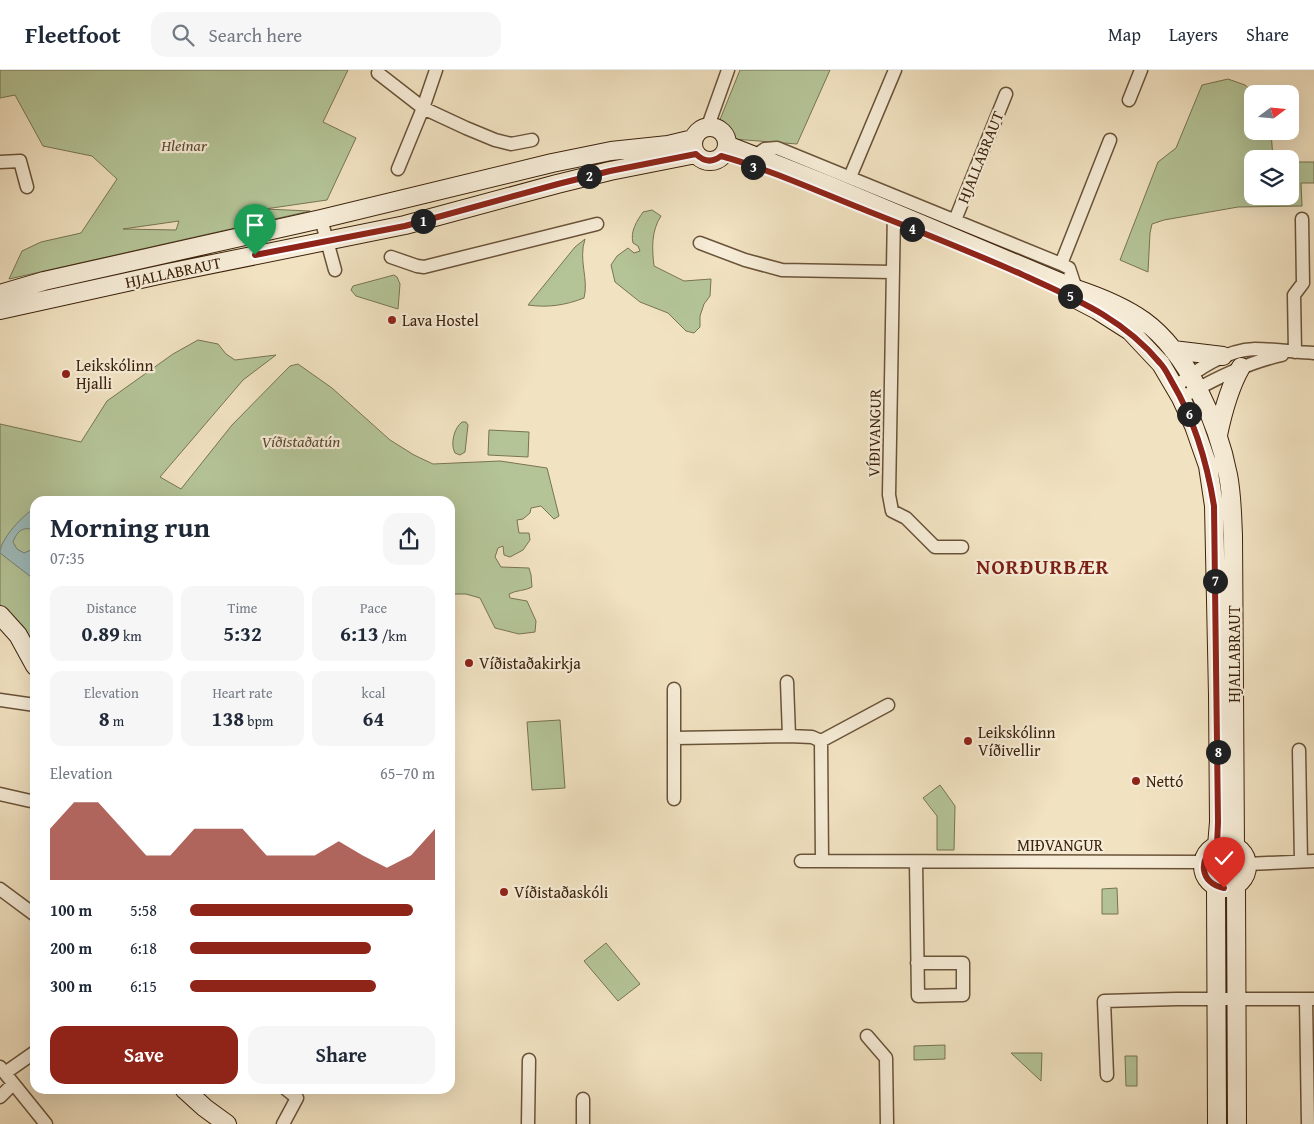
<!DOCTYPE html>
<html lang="en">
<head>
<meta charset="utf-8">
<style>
  :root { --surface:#fff; --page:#f6f6f7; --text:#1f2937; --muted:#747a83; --line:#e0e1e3; --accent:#8f2418 }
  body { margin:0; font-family:"Gentium Book Plus",serif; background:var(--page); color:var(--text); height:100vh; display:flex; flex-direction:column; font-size:19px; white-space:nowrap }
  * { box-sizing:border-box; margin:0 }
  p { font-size:16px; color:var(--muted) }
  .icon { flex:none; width:28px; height:28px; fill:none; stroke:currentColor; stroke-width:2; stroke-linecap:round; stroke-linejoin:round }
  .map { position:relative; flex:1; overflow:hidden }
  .drawer { position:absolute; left:30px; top:426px; width:425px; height:598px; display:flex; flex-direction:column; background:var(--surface); border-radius:15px; box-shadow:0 5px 20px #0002 }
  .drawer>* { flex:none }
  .needle { width:32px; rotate:74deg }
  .buttons { position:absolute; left:1244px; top:15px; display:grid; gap:10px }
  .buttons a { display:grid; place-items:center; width:55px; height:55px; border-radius:10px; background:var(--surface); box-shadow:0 5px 20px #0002; font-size:25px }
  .pin { position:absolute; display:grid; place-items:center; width:42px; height:42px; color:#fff; margin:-51px -21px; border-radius:50% 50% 50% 0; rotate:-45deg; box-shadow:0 0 5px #0007 }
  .pin .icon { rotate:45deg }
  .km { position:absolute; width:25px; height:25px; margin:-12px; border-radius:50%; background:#222; color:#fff; font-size:14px; line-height:25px; text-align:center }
  .round { display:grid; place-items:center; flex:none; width:52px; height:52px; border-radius:15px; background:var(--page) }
  .summary { display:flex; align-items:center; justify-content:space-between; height:85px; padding:0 20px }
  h1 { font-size:28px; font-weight:600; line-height:38px }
  .figures { display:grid; grid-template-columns:repeat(3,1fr); gap:8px; height:85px; padding:5px 20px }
  .figures div { display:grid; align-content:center; border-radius:12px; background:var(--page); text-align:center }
  .figures b { font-size:21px; font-weight:600 }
  .figures small { font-size:14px; font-weight:400 }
  .figures p { font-size:14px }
  .chart { height:140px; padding:10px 20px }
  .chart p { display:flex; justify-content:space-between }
  .chart svg { width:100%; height:90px; margin-top:5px; fill:var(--accent); opacity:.7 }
  .primary-button { display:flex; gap:10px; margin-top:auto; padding:10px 20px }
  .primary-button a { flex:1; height:58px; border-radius:15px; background:var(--accent); color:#fff; font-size:20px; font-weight:600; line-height:58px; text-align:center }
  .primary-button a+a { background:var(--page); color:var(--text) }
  ul { padding:0 20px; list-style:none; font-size:16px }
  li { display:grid; grid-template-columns:80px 60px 1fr; align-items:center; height:38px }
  li i { height:12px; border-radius:6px; background:var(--accent) }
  header { display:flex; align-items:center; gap:30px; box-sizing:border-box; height:70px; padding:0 25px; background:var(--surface); border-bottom:1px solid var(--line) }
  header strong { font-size:24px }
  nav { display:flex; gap:28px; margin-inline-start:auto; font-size:18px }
  .search { width:350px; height:45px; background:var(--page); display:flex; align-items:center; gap:12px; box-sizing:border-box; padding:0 18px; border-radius:15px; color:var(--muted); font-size:19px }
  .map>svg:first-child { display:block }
  .green { fill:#b4c497; stroke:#787452; fill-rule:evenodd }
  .water { fill:#9ebcbc; stroke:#777f76 }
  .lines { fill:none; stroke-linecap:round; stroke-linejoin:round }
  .street-casing { stroke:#6a5339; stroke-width:15 }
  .secondary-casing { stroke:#3d230c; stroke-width:20 }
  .street { stroke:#f6ecd7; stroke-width:12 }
  .secondary { stroke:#f6ecd7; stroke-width:18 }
  .route-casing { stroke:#fff; stroke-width:10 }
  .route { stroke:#8f2418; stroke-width:6 }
  .poi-dot { fill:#8f2418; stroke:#f6ecd7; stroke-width:2 }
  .labels { text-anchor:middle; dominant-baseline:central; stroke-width:4.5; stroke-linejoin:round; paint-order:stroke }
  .park-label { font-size:16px; font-style:italic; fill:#5b4b2f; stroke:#f6ecd7 }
  .street-label { font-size:16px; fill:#3d230c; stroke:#f6ecd7 }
  .poi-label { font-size:16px; fill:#3d230c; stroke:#f6ecd7; text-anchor:start }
  .district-label { font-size:21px; font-weight:bold; letter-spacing:1px; fill:#7a1f14; stroke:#f6ecd7 }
</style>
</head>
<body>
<header>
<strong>Fleetfoot</strong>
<div class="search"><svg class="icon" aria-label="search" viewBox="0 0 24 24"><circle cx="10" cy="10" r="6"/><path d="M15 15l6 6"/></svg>Search here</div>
<nav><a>Map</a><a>Layers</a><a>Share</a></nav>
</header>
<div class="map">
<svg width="1314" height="1054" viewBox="0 0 1314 1054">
  <rect width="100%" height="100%" fill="#f1e2c1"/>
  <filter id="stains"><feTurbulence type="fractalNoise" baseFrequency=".004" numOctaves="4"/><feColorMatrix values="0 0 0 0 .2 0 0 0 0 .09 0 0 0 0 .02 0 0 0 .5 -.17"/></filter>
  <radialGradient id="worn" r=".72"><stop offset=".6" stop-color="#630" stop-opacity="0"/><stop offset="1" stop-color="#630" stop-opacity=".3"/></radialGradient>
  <!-- green -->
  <path class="green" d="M0,0H348L323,52L356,68L327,130L265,139L310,141L9,209L22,181L41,172L81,163L117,109L92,86L43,76L15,25L0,28ZM179,151L176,160L123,159Z
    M740,0H830L797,74L733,69L719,52Z
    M1228,9L1245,15L1255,24H1252V61H1271L1273,89H1252V126H1290V92H1314V113H1301L1302,136L1238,137L1164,150L1152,154L1150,163L1148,202L1120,190L1158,92L1176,78L1202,15Z
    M652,140L661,146C651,161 652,179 654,196L684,211L711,209L710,226L704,234L700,246V257L694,263L686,261L668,243L640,232L615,212L611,195L617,186L628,178L634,183L640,181L638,176L633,173C630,161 637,151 643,142Z
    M585,169C578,190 589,209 584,228C566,235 548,238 528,235L575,177Z
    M394,205L397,207L400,214L398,239L356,226L351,220L353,216Z
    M198,270L218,274L226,284L235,290L276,285L243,310L160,407L181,419L232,355L290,296L298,294L332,318L390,370L414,385L433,394L500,391L547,398L559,446L554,449L541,436L531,438L530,443L523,449L517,450L519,463H529L530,470L523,480L510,487L504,485L503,476L498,478L495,487L501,497L529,498L531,505L532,517C525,521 516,520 509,524L510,528L527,531L536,551L535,562L519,564L495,558L480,528L466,524H450V431H35V585L0,537V354L81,372L107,331L173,284Z
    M462,352H466L468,355L465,382L460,385L455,383C450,374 454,358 462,352Z
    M489,360L529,362L528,387L488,385Z
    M560,650L565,718L532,720L527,652Z
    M940,715L955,736L954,780H937V746L923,728Z
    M1117,818L1118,844H1102V819Z
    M606,873L640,914L618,931L584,891Z
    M945,975V989L914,990V976Z
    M1011,983H1042L1041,1011Z
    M1125,986H1137V1016H1126Z"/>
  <!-- water -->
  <path class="water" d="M35,438V461C24,455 17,461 13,472L17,479L24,483L31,480L35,476V510L0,483C0,469 23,445 35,438Z"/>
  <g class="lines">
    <!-- street casing -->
    <g class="street-casing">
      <path id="street" d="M378,3L423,38L466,58L495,70L511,74L532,70
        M1129,30L1141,0
        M708,56L728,0
        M755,86L765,79L777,78L1061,194L1069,198L1076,219
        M0,92L20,91L27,117
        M398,99L423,38L436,0
        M850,107L895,0
        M894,142L889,425L892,441L906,448L935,477H962
        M321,149L335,200
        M955,150L1006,24
        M700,173L745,190L782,200L892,202
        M391,187L417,196L424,197L597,154
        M1061,194L1110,70
        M1295,282L1294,225L1303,213L1302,149
        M1175,317C1198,299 1225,280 1255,279C1275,279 1294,282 1314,283
        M1190,323C1220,306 1249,292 1282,285
        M787,612L789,666
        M674,619V729
        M0,630L35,635
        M675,668L789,666L812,667L821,671L822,791L1204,792
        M821,671L888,635
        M1299,680L1301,791
        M0,724L35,732
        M801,791H822
        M916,792L918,926L963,925V893H917
        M1247,794L1314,791
        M0,819L35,845
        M1306,929L1308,1054
        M867,966L886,988L887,1054
        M0,997L46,1054
        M5,1003L35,982
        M1107,1005L1104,931L1177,929H1314
        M0,1027L13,1014
        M583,1029V1054
        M283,1054L297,1028L286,1019
        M528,1054L529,990"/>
    </g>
    <!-- secondary casing -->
    <g class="secondary-casing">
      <path id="secondary" d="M693 74a17 17 0 1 1 34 0a17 17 0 1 1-34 0Z
        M727,75L826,114L1076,219C1100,227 1123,236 1144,251C1188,283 1218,353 1228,405C1232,425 1232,445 1233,465L1235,777
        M0,224L44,211L321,149L552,93L611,81L668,75L693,69
        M1072,227L1097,240L1130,261L1161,294L1181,328L1194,356L1208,396L1214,436L1218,625L1219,752L1217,776
        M0,240L168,203L405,155L557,114L610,101L696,84
        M1173,280L1223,286
        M1218,365C1223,341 1229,318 1241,297
        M0,545L18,565L35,596
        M1203 796a22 22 0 1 1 44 0a22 22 0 1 1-44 0Z
        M1236,815L1237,1054
        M1216,816L1217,1054
        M184,1019L205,1038L227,1054"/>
    </g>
    <!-- street -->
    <use href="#street" class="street"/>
    <!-- secondary -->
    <use href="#secondary" class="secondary"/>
  </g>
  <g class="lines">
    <!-- route casing -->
    <g class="route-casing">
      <path id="route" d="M255,185L405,156L558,114L610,101L696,84C704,92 712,93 721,86C772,100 821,123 870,142C921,162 971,182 1021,204C1073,228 1122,247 1160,293C1165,298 1168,305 1172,312C1195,351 1207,392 1214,436L1218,752L1217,776C1197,788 1200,814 1224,818"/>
    </g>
    <!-- route -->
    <use href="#route" class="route"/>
  </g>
  <!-- markers -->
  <g class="poi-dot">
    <circle cx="392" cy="250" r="5"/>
    <circle cx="66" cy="304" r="5"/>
    <circle cx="469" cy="593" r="5"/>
    <circle cx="968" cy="671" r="5"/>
    <circle cx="1136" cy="711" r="5"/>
    <circle cx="504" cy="822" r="5"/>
  </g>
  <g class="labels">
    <!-- park labels -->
    <g class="park-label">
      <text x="184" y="75">Hleinar</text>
      <text x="301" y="371">Víðistaðatún</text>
    </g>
    <!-- street labels -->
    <g class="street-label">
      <text transform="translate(980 87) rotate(-68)">HJALLABRAUT</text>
      <text transform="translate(173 202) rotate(-12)">HJALLABRAUT</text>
      <text transform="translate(874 363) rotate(-89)">VÍÐIVANGUR</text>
      <text transform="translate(1234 584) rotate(-90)">HJALLABRAUT</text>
      <text x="1060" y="775">MIÐVANGUR</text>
    </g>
    <!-- poi labels -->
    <g class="poi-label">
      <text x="402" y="250">Lava Hostel</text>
      <text x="76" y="295">Leikskólinn<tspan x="76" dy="18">Hjalli</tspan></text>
      <text x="479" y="593">Víðistaðakirkja</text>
      <text x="978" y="662">Leikskólinn<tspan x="978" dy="18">Víðivellir</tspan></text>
      <text x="1146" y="711">Nettó</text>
      <text x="514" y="822">Víðistaðaskóli</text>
    </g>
    <!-- district labels -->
    <g class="district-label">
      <text x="1043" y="496">NORÐURBÆR</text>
    </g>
  </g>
  <rect width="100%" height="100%" filter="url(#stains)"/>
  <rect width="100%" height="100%" fill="url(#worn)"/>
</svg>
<div class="buttons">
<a><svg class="needle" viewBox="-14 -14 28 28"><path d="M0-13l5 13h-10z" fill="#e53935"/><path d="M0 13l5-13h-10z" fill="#747a83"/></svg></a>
<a><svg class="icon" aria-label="layers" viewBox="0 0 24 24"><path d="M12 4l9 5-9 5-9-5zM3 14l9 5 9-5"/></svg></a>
</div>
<div class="pin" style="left:255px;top:185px;background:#1e9e55"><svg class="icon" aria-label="arrive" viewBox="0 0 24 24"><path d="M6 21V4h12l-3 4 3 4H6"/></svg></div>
<div class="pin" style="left:1224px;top:818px;background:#d93025"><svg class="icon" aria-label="check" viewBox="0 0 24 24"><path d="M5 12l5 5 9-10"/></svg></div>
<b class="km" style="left:423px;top:151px">1</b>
<b class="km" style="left:589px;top:106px">2</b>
<b class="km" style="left:753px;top:97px">3</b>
<b class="km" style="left:912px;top:159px">4</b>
<b class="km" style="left:1070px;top:226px">5</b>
<b class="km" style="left:1189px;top:344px">6</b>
<b class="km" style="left:1215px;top:511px">7</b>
<b class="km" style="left:1218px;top:682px">8</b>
<section class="drawer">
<div class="summary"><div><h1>Morning run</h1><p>07:35</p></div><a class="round"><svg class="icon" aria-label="share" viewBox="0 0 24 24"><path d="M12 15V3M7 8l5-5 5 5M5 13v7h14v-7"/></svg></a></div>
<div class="figures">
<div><p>Distance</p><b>0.89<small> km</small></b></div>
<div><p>Time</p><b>5:32</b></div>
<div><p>Pace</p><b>6:13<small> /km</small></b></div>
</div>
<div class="figures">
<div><p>Elevation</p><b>8<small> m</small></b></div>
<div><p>Heart rate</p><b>138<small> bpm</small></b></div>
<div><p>kcal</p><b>64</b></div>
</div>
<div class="chart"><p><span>Elevation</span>65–70 m</p>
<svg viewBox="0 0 160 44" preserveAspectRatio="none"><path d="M0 44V19L10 6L20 6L30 19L40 32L50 32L60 19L70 19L80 19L90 32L100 32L110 32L120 25L130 32L140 38L150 32L160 19V44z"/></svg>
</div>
<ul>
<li><b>100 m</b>5:58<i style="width:91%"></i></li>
<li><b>200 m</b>6:18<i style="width:74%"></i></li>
<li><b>300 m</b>6:15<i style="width:76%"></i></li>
</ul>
<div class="primary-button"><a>Save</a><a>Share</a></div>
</section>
</div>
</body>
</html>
